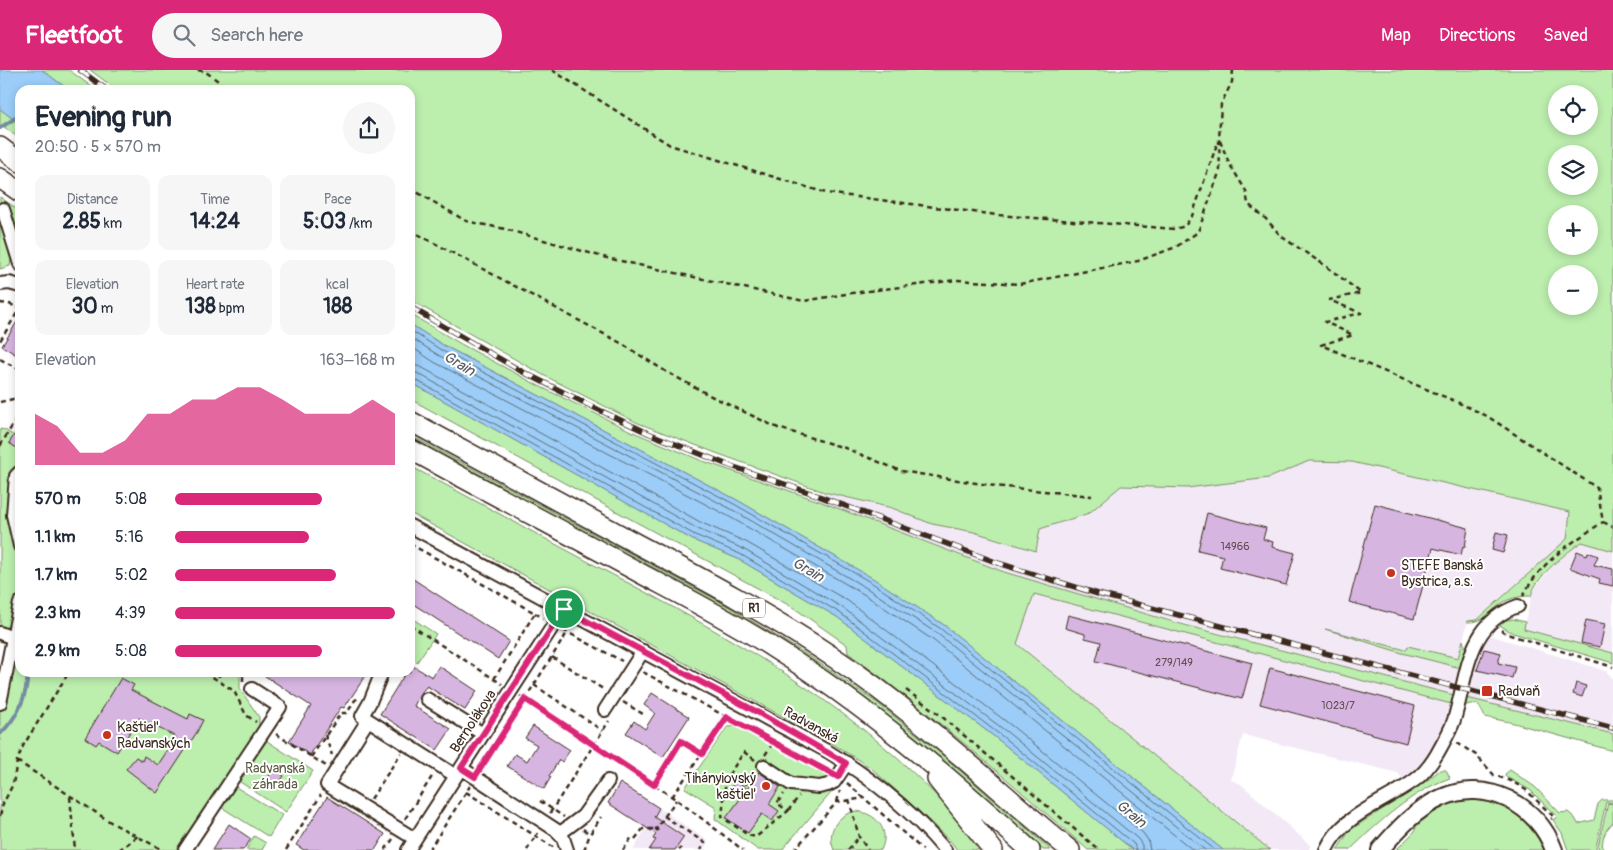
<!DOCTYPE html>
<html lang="en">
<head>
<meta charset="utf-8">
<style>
  :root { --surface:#fff; --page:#f6f6f7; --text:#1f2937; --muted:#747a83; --accent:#db2777 }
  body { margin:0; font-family:Pangolin,sans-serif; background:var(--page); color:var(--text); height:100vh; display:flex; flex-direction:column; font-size:19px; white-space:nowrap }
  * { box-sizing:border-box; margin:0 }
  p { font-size:16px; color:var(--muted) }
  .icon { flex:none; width:28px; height:28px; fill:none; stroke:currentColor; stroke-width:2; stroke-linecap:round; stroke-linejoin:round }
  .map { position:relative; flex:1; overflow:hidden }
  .panel { position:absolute; left:15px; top:15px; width:400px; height:592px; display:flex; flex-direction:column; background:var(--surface); border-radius:15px; box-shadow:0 2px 8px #0003 }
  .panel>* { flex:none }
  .controls { position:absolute; left:1548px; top:15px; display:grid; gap:10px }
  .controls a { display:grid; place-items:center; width:50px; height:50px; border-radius:50%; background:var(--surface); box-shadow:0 2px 8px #0003; font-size:25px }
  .pin { position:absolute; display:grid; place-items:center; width:42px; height:42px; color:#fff; margin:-21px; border:2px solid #fff; border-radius:50%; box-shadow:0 1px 5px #0007 }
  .round { display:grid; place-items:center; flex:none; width:52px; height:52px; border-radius:26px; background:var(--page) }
  .overview { display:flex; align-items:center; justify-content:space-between; height:85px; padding:0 20px }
  h1 { font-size:28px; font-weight:800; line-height:38px }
  .metrics { display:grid; grid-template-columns:repeat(3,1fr); gap:8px; height:85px; padding:5px 20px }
  .metrics div { display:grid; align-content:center; border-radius:12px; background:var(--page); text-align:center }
  .metrics b { font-size:21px; font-weight:800 }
  .metrics small { font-size:14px; font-weight:400 }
  .metrics p { font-size:14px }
  .chart { height:140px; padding:10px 20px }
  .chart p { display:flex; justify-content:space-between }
  .chart svg { width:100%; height:90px; margin-top:5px; fill:var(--accent); opacity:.7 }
  ul { padding:0 20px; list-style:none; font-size:16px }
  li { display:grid; grid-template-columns:80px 60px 1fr; align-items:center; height:38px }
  li i { height:12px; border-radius:6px; background:var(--accent) }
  header { display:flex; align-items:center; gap:30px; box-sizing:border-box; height:70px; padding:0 25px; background:var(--accent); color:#fff }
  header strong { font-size:24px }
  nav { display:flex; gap:28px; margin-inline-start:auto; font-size:18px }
  .search { width:350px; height:45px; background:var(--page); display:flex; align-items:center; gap:12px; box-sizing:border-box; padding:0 18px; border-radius:28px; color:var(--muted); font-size:19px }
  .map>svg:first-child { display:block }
  .built { fill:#f3e9f6 }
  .green { fill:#bceeae; stroke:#7c8c66; fill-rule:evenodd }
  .water { fill:#9bcdf8; stroke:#758ca1 }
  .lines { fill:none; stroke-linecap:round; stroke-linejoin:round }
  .shore { stroke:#616b75; stroke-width:1 }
  .stream { stroke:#758ca1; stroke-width:4 }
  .building { fill:#d7b5e1; stroke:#3b2a1e }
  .minor-casing { stroke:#3b2a1e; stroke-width:16 }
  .major-casing { stroke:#3b2a1e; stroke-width:20 }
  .highway-casing { stroke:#3b2a1e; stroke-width:22 }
  .path { stroke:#3b2a1e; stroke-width:2.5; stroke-dasharray:5 4; stroke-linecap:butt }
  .minor { stroke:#fff; stroke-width:12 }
  .major { stroke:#fff; stroke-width:16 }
  .highway { stroke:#fff; stroke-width:19 }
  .rail-casing { stroke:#3b2a1e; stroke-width:5.5 }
  .rail { stroke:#fff; stroke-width:4; stroke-dasharray:11; stroke-linecap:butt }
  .route-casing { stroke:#fff; stroke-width:10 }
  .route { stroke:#db2777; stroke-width:6 }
  .poi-dot { fill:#c8321e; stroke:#fff; stroke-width:2 }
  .labels { text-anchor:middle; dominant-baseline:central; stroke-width:4; stroke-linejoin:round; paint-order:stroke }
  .number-label { font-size:11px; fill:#624d4f }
  .shield { fill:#fff; stroke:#766a62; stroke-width:1 }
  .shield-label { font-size:12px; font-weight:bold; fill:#3b2a1e }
  .poi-label { font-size:14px; fill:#3b2a1e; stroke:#fff; text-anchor:start }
  .street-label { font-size:14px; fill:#3b2a1e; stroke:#fff }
  .park-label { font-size:14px; fill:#5b5b42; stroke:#fff }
  .water-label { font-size:15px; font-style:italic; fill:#585b5f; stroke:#fff }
</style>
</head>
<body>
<header>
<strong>Fleetfoot</strong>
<div class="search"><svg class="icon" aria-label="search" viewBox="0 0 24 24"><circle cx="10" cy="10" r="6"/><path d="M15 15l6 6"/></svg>Search here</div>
<nav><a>Map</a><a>Directions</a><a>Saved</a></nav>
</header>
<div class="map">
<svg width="1613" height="780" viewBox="0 0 1613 780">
  <rect width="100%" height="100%" fill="#fff"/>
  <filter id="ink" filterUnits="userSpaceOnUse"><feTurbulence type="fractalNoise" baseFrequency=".02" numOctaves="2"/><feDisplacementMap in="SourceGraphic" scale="10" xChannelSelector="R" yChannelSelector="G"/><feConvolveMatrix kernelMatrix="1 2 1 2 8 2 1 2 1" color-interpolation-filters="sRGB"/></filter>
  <g filter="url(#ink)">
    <!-- built -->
    <path class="built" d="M1309,390L1352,392L1570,442L1567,469L1476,550L1468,551L1458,588L1408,576L1406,580L1339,562L1473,601L1482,571L1486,564L1606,601L1613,609V664L1491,635L1107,533L1004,502L819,431L824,422L892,438L932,454L974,462L1035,481L1040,459L1089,443L1121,416L1187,418L1269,408Z
      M1582,472L1613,481V583L1523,559L1533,520L1555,493L1568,481Z
      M1034,524L1451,634L1440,664L1422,696L1401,709V707L1398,703L1243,665L1231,710L1241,714L1310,775L1309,780H1270L1017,574Z
      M659,738L708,771L704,780H633Z"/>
    <!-- green -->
    <path class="green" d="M42,0H69L96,20H69Z
      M90,0H1613V481L1582,472C1567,482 1535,507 1531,526C1523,526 1515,527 1508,530C1491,537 1488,553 1467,552L1468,551L1477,550L1567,469L1570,442L1352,392L1309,391L1269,408L1187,418L1121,416L1089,443L1040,459L1036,481L974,462L932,454L892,438L824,422L716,383L638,353L543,305L410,230V20H117ZM1556,24H1589V56H1556ZM1556,84H1589V116H1556ZM1556,144H1589V176H1556ZM1556,204H1589V236H1556Z
      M0,39L20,54V69L0,54Z
      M0,127L20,141V155L16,158L7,134L0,133Z
      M0,150L12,184L10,196L0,199Z
      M410,244L461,274L539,316L633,362L700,390L819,431L1004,502L1177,553L1454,625L1451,634L1034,524L1017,574L1270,780H1223L944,555L874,509L737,430L443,275L410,254Z
      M410,312L693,470L738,489L837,547L1000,671L1133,780H1088C1010,712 932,643 848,583L847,575L794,538L410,329Z
      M0,359L5,360L20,370V602L240,603V619L259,647V658L178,780H0V640L4,634L16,579L0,571Z
      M410,365L726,535L809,586L876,632L934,678L1051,780H1043L931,682L410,371Z
      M410,396C473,429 536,464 600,498C740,572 885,651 983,780H957L952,773L923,745L871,698L833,674L410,443Z
      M410,547L436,564L417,592L410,587Z
      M1513,549L1525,552L1524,559L1613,583V593L1513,563L1501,556L1500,554L1501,551Z
      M1325,559L1406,580L1408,576L1458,588L1463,570L1466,580L1461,598L1402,583Z
      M1467,628L1613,664V681L1514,653L1485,647L1478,634H1470L1464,636Z
      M739,656L831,707L837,716L782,780H758L715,749L716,737L685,718L727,657Z
      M264,669L313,701L286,742L237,710Z
      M1440,700H1446L1450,708C1412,721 1378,753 1350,780H1337L1350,760L1425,712Z
      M1510,700L1535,717L1560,743L1568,742L1575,748L1578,754L1594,750L1598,734L1602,730H1613V733L1606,732L1596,777L1597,780H1568L1562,763L1553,750L1557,747L1530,720L1506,707L1505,704Z
      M234,716L282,745L269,767L221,737Z
      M1470,729C1501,732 1534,747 1544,780H1396L1415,761L1416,756L1433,742L1451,733Z
      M1608,733L1613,734V753C1605,759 1601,770 1603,780H1599L1598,776Z
      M856,741C876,743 891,760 881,780H834C826,761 837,745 856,741Z
      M254,766L266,773L262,780H246Z"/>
    <!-- water -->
    <path class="water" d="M0,0H42L69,20H20V54L0,39Z
      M410,254L443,275L737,430L874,509L944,555L1223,780H1133L1000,671L837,547L738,489L693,470L410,312Z"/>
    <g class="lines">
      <!-- shore -->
      <path class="shore" d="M410,260L441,280L734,434L872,513L941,559L1215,780
        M410,267L438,285L731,439L868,519L938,564L1205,780
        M410,276L434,292L728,446L865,525L933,570L1193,780
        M410,294L421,297L702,453L746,472L848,531L1012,656L1143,763L1148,770L1150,780
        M410,302L417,303L698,459L743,479L843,538L1007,662L1138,769L1142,775V780
        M410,308L414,309L695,465L740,484L840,543L1003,667L1134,774L1136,780"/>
      <!-- stream -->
      <path class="stream" d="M0,58L20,45
        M0,664C17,648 27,626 28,602"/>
    </g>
    <!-- building -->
    <path class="building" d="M20,247V287L2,276Z
      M20,356V380L9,373Z
      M1375,434L1468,458L1465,477L1463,476L1461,485L1433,478L1414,549L1349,532Z
      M1207,443L1266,458L1263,469L1273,472L1272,477L1295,483L1286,515L1220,498L1223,486L1198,480Z
      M1496,462L1508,465L1503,483L1492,480Z
      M1577,481L1587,485L1588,482L1598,486L1594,495L1613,499V516L1599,513L1600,509L1570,498Z
      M410,507L509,571L498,589L410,532Z
      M1068,545L1252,593L1242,629L1096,591L1101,572L1085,568V564L1065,558Z
      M1586,550L1605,554L1600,577L1581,573Z
      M1484,579L1501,583L1498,593L1515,597L1512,608L1477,600Z
      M411,595L432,607L439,596L477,621L465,640L427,616L420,624L414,636L451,659L437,680L380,644L406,602H410Z
      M1270,598L1415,636L1406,673L1260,634Z
      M259,602H368L344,638L341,637L310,685L289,671L311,636Z
      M121,608L134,615L131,620L188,649L190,644L203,650L197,662L157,723L126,699L136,687L142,691L144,686L158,695L176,667L139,648L117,682L99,671L96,675L85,668Z
      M1576,613L1586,616L1582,627L1573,624Z
      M652,623L689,647L663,687L626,663L634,651L645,659L655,643L644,635Z
      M533,656L570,680L562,692L559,690L549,706L551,707L544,719L507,696L515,684L527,691L537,675L525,668Z
      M274,699L284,706L274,720L264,713Z
      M759,702L780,717L769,734L779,741L772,751L762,744L748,763L726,748L740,729L729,720L736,710L747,719Z
      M620,713L659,738L654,747L684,767L675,780H649L656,770L653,769L656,764L608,733Z
      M327,727L385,764L375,780H304L296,775Z
      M229,754L251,769L243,780H212Z"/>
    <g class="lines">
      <!-- minor casing -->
      <g class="minor-casing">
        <path id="minor" d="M3,139L20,194
          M0,214L9,213L20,216
          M20,402L16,406L13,445L20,476
          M410,456L827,681C870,707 912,741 945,780
          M0,563L13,568
          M382,602L370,632L362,646L456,706
          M427,629L483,664
          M0,633L20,533
          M605,640L643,581
          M368,650L327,715L415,769
          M764,696L791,714L819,717L828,715L834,712L847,693
          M461,698L556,760L563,768L567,780
          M559,764L583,746L608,711
          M185,780L280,637L252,619
          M408,780L564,539
          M1326,780C1342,744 1386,732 1415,710C1425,703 1431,694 1437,684C1443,673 1450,662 1454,650C1468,605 1466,554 1518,536"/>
      </g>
      <!-- major casing -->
      <g class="major-casing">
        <path id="major" d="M1380,780C1397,760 1416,739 1441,728C1486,707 1538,735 1554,780"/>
      </g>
      <!-- highway casing -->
      <g class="highway-casing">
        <path id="highway" d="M0,77L20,92
          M0,108L20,122
          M410,351C486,392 561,433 637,474C705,510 772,546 836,589C920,645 992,716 1070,780
          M410,379C486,421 563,461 640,503C685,527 732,551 775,579C868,637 949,707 1030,780
          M937,709L993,780"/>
      </g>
      <!-- path -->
      <path class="path" d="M198,0L206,2L230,20
        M552,0L670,75L826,123L997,145L1175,159L1185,156L1192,146L1218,71
        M1220,71L1229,93L1246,121L1248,134L1265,148L1282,167L1326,196L1361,223L1329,230L1361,243L1325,252L1353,265L1321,275L1457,332L1487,346L1597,418L1603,452
        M410,118L466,151L505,159L607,188L804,231L852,223L957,210L1020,214L1138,191L1176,177L1198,162L1220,100L1219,70L1221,34L1232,12L1233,0
        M410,160L619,272L665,301L711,326L778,358L845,378L901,401L995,416L1092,426
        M0,233L9,234L20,238L0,271
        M0,289L20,300
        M0,332L13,329L20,333
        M0,376L20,343
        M1603,452L1613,457
        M410,474L535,543L494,609
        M1523,526C1540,492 1571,473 1603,452
        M535,543L543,548
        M410,555L502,614
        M563,560L622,591
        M1501,560L1507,564L1613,597
        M552,587L603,619
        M205,602L234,621L246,645L256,652
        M219,602V611
        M643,602L827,701
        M243,611V602
        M534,615L603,661
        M906,620L940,645L1099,780
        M520,626L680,732L743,780
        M623,632L643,644
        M276,664L326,696
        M325,665L332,685
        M1457,673L1476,685L1494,705L1513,712L1526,720L1554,747L1551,749
        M765,685L773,673
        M311,687L341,643H347L355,630L359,628
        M755,690L744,682L726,709L722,747L748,765L756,767L788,741L777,733L784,724
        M17,691L112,753L163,780
        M481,698L567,563
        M847,713L923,780
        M654,715L681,671L702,684
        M745,715L754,701
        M466,722L553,777
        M70,727L75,780
        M672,727L727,647
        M371,729L401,683
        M849,729L859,767L868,780
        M540,731L564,747
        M837,732L840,721
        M788,741L799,726
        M550,743L609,651
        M0,746L3,734L13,714L17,691L23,676L69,602
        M664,746L705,773L701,780
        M405,749L433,705
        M583,759L590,764
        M658,761L656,759L676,730
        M635,769L643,759H656
        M119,780L138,766
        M286,780L321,725
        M385,780L393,769
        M429,780L470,716
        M527,780L538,763
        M584,780L590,764L601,747
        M623,780L632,767
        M679,780L681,778
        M794,780L837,732L865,728
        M848,780L858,768"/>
      <!-- minor -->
      <use href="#minor" class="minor"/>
      <!-- major -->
      <use href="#major" class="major"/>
      <!-- highway -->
      <use href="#highway" class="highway"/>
      <!-- rail casing -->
      <g class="rail-casing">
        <path id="rail" d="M80,0L107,20
          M410,237L521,301L597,339L648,363L728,395L808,422L1001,494L1098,524L1613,658"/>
      </g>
      <!-- rail -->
      <use href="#rail" class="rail"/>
    </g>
  </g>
  <g class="lines" filter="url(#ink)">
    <!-- route casing -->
    <g class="route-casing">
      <path id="route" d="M564,539L757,642L846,693L838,707L727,647L702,684L681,671L654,715L525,629L475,707L461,698Z"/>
    </g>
    <!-- route -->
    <use href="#route" class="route"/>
  </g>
  <!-- markers -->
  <g class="poi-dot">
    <circle cx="1391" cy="503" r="5"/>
    <rect x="1481" y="615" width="12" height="12" rx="2.5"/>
    <circle cx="107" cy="665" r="5"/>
    <circle cx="766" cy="716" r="5"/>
  </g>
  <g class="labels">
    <!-- number labels -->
    <g class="number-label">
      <text x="1235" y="476">14966</text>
      <text x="1174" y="592">279/149</text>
      <text x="1338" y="635">1023/7</text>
    </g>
    <!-- shield labels -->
    <rect class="shield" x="743" y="528.5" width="22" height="19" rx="4"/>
    <g class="shield-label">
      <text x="754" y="538">R1</text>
    </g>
    <!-- poi labels -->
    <g class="poi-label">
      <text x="1401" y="495">STEFE Banská<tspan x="1401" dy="16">Bystrica, a.s.</tspan></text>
      <text x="1498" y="621">Radvaň</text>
      <text x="117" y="657">Kaštieľ<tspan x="117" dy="16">Radvanských</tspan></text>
      <text x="756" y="708" text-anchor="end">Tihányiovský<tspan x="756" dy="16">kaštieľ</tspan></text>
    </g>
    <!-- street labels -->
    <g class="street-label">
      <text transform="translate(473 651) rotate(-57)">Bernolákova</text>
      <text transform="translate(811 655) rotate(29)">Radvanská</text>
    </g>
    <!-- park labels -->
    <g class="park-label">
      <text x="275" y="698">Radvanská<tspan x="275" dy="16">záhrada</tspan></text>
    </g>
    <!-- water labels -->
    <g class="water-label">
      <text transform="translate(459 294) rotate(31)">Grain</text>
      <text transform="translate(808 500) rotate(30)">Grain</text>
      <text transform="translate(1131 744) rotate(39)">Grain</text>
    </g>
  </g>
</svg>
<div class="controls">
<a><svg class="icon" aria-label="locate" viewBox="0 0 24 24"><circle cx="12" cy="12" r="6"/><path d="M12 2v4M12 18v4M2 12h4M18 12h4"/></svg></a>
<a><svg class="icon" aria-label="layers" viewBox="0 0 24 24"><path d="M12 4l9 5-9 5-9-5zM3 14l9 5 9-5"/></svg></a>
<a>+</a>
<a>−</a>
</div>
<div class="pin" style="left:564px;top:539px;background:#1e9e55"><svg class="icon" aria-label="arrive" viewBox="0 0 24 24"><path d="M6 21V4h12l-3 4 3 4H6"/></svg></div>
<section class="panel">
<div class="overview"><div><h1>Evening run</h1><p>20:50 · 5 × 570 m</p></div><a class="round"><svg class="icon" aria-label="share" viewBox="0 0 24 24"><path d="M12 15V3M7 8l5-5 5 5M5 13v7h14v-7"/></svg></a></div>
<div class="metrics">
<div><p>Distance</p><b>2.85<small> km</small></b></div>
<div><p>Time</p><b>14:24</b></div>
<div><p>Pace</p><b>5:03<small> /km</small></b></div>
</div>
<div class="metrics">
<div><p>Elevation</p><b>30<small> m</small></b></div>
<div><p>Heart rate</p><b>138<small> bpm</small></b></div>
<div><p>kcal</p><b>188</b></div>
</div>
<div class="chart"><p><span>Elevation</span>163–168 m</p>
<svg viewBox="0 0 160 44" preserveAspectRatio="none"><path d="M0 44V19L10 25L20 38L30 38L40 32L50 19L60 19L70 12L80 12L90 6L100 6L110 12L120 19L130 19L140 19L150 12L160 19V44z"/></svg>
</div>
<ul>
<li><b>570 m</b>5:08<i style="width:67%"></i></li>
<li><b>1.1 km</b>5:16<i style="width:61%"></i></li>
<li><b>1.7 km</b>5:02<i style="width:73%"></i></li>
<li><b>2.3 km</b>4:39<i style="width:100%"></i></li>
<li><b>2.9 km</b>5:08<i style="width:67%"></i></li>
</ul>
</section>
</div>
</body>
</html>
